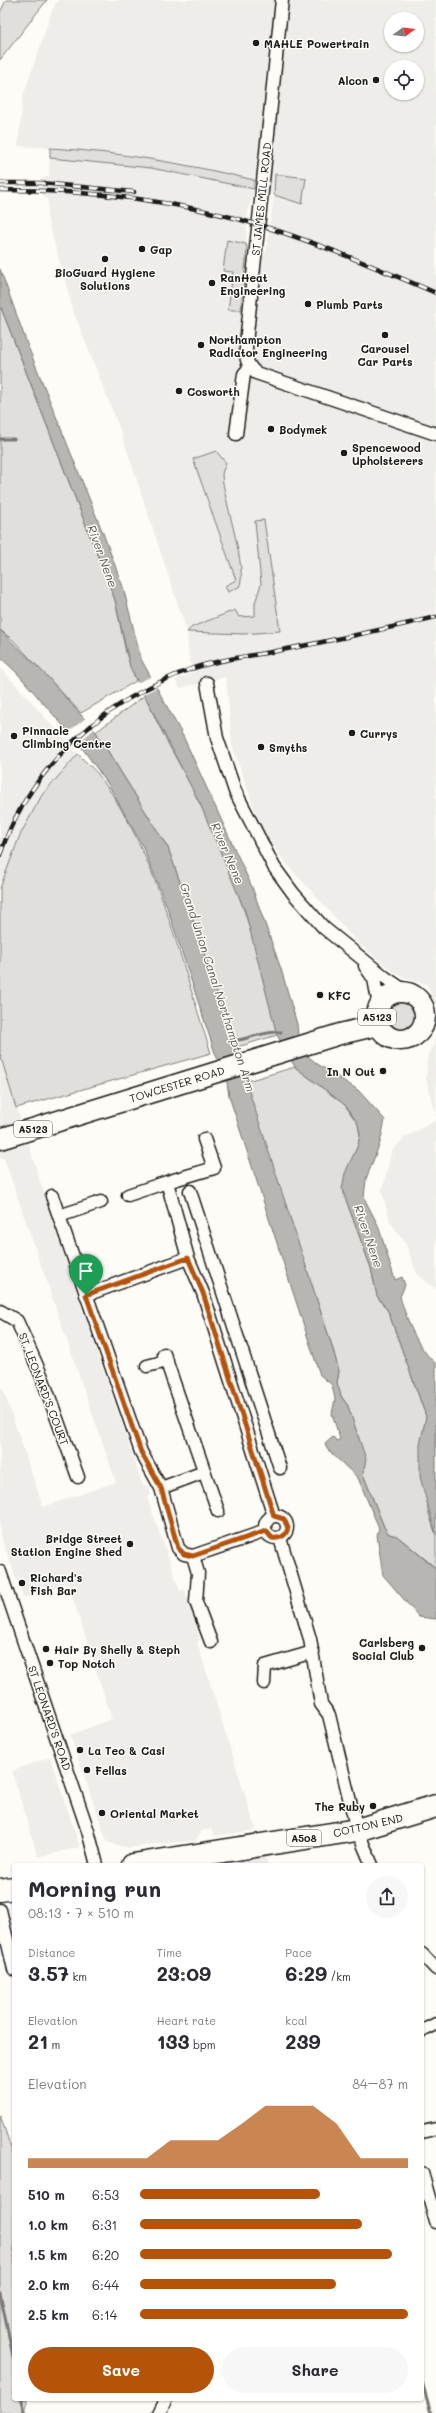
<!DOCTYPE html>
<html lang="en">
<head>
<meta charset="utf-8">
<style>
  :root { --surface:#fff; --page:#f7f7f7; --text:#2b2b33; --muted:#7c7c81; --accent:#b45309 }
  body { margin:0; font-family:Mali,sans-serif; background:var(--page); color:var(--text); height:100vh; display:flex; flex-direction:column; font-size:15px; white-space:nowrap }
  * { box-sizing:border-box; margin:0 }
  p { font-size:13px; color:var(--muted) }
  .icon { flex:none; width:22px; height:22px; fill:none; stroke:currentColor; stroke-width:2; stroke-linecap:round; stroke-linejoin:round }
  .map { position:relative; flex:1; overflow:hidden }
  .side { position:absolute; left:12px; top:1863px; width:412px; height:538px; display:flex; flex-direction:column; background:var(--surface); border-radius:4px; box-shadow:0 1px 3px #0004 }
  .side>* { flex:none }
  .needle { width:26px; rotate:75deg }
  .buttons { position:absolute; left:384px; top:12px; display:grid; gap:8px }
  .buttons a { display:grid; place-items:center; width:40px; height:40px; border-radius:50%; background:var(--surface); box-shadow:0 1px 3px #0004; font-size:20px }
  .pin { position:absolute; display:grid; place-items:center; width:34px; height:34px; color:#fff; margin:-41px -17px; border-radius:50% 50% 50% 0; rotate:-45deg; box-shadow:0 0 4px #0007 }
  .pin .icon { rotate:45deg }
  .round { display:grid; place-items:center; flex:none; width:42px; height:42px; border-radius:21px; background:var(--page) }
  .head { display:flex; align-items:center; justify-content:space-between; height:68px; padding:0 16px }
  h1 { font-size:22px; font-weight:800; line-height:30px }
  .figures { display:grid; grid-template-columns:repeat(3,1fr); gap:6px; height:68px; padding:4px 16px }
  .figures div { display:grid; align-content:center }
  .figures b { font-size:20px; font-weight:800 }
  .figures small { font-size:11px; font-weight:400 }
  .figures p { font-size:11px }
  .chart { height:112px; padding:8px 16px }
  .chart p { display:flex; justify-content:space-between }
  .chart svg { width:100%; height:72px; margin-top:4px; fill:var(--accent); opacity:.7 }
  .cta { display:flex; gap:8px; margin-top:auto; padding:8px 16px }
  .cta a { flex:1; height:46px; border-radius:24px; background:var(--accent); color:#fff; font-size:16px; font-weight:800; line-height:46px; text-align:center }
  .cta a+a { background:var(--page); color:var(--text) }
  ul { padding:0 16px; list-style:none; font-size:13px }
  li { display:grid; grid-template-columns:64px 48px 1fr; align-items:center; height:30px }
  li i { height:10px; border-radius:5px; background:var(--accent) }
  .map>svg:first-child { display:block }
  .built { fill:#eeede9; fill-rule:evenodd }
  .green { fill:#e0dfdb; stroke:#7e7e7c }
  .water { fill:#b7b6b2; stroke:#797876 }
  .pier { fill:#fdfcf7 }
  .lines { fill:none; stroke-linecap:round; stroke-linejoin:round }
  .stream { stroke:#797876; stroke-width:3 }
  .street-casing { stroke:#1c1c1c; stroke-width:15 }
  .primary-casing { stroke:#1c1c1c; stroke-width:23 }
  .highway-casing { stroke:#1c1c1c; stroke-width:25 }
  .street { stroke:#fdfcf7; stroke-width:12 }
  .primary { stroke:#fdfcf7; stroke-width:20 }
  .highway { stroke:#fdfcf7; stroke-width:22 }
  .rail-casing { stroke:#1c1c1c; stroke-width:4.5 }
  .rail { stroke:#fdfcf7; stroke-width:3; stroke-dasharray:9; stroke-linecap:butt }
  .route-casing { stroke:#fff; stroke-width:8 }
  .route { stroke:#b45309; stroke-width:5 }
  .poi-dot { fill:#1c1c1c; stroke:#fdfcf7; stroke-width:1.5 }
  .labels { text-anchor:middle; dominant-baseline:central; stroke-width:3; stroke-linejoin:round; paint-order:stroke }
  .shield { fill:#fdfcf7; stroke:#605f5e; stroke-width:1 }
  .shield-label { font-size:10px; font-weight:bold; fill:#1c1c1c }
  .poi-label { font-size:11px; font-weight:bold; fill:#1c1c1c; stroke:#fdfcf7; text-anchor:start }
  .street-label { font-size:11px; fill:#1c1c1c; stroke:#fdfcf7 }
  .water-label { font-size:12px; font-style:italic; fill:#5a5a58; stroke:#fdfcf7 }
</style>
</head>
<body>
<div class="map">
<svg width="436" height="2413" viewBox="0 0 436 2413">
  <rect width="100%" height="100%" fill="#fdfcf7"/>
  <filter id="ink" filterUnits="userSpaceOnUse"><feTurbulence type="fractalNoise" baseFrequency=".025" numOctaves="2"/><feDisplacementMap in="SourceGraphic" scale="8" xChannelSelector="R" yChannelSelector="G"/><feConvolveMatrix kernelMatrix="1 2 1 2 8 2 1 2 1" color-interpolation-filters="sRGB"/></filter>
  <g filter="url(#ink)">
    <!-- built -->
    <path class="built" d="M58,0H436V1014L427,984L412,981L395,973L358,943L285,862L262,830L232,745L226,677L180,688L175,680L194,672L189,660L187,632L121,432L74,313L47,217L48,201L41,193V180L49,175L50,148L18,146L23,96L52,11ZM391,19H417V45H391ZM391,67H417V93H391ZM254,189L274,195L266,252L246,244L248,212Z
      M0,667L78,754L42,795L20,835L0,888Z
      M436,1038V1118L426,1079L427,1059Z
      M0,1053L55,1229L143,1486L148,1485L151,1495L147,1497L180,1591L185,1590L200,1640L197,1642L256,1830L215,1836L211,1829L205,1830L200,1831L196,1841L154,1844L128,1848L107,1842L70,1735L112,1719L68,1583L23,1598L0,1534V1390L3,1389L43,1507L116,1482L4,1158H0Z
      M436,1120V1289L417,1274L406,1245L390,1221L382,1191L392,1151L404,1138Z
      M50,1757L80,1847L38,1857L12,1771Z
      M265,1856L268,1865H217L233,1860Z"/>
    <!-- green -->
    <path class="green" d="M6,0H47L0,60V13Z
      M50,148C120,152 187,164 254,180V189L151,168L50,158Z
      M275,174L306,178L302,204L274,195Z
      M227,240L246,244L247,249L241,310H228L233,272L223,271Z
      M0,305L115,600L126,653L136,681L81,713L13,640L0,630Z
      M216,451L226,463C225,467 222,471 222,475C223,497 249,573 239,587L228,592L225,586L236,580L193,459Z
      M264,520L280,631L244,634L187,632L192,627L235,610L239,617L255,616V603L261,584L255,521Z
      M145,695C160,733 183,768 201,806C237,878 261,956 277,1035L234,1048L196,928L168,848L96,732Z
      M78,754C85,762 95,769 101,778C159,858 180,961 211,1053L16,1108L0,1054V888L20,835L42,795Z
      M386 1016a15 15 0 1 1 30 0a15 15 0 1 1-30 0Z
      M295,1067L345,1105L358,1124L360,1136L358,1145L342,1189L371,1268L377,1296L388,1311L426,1416L425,1428L428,1511L436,1535V1568L397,1536L389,1534L384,1527L363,1474L365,1459L348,1406L341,1396L337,1383L339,1371L332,1346L244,1082Z
      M0,2115L14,2157V2399H28L23,2413H0Z"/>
    <!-- water -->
    <path class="water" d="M0,269L29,349L103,533L123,587L141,659L183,736L252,887L281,969L297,1024L298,1035L308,1056L316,1063L358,1090L385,1120L380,1143L366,1179L364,1198L378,1225L395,1280L402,1277L405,1285L400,1297C408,1322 416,1346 436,1364V1535L420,1477V1445L426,1416L388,1311L377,1296L371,1268L342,1189L345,1173L358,1145L360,1135L358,1124L345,1105L295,1067L277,1035L245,911L201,806L130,667L115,600L0,305Z
      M0,630L45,674L96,732L168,848L196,928L332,1346L339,1371L337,1383L341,1396L348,1406L366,1459L363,1474L384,1527L389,1534L397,1536L436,1569V1619L419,1617L383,1575L377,1535L379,1528L358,1478L327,1449L325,1444L333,1437L337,1441L340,1439L332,1414L335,1399L332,1385L320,1375L229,1096L227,1083L214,1050L167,907L143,847L108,784L80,745L17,673L0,657Z"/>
    <!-- pier -->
    <path class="pier" d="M152,676L158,687L142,695L135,684Z
      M87,717L95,728L77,745L67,733Z"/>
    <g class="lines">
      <!-- stream -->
      <path class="stream" d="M0,439H14
        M228,1042C247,1040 262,1031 281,1032
        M0,2293L14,2361
        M422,2382L431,2413
        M22,2399L23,2413"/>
      <!-- street casing -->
      <g class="street-casing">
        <path id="street" d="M282,0L246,343C246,356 245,364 256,373L436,434
          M236,434L244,374L249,368
          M207,683L217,738L235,791L274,867L293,893L324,928L386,978L408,993
          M365,966L374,979L379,1005
          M204,1139L214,1168L167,1182L188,1258L203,1293L274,1516
          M190,1191L280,1468
          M128,1195L167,1182
          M52,1196L141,1452L161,1488L178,1548L184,1554L193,1556L266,1531
          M59,1216L101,1202
          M86,1295L188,1258
          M0,1311L17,1321L42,1377L78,1477
          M164,1354L218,1511
          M147,1366L167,1361
          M161,1488L204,1472
          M265 1527a11 11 0 1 1 22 0a11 11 0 1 1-22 0Z
          M280,1538L310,1639L321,1704L329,1715L357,1830L372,1865
          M193,1556L198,1573L196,1602L211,1642
          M0,1572L88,1831L97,1865
          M264,1683L265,1666L313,1652
          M0,1910L14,1969
          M422,1954L436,1969
          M422,2031L436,2024
          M422,2132L436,2129
          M422,2173L436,2222
          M159,2413L166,2399"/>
      </g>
      <!-- primary casing -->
      <g class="primary-casing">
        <path id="primary" d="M377 1016a24 24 0 1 1 48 0a24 24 0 1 1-48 0Z
          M0,1139L340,1034L378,1025"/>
      </g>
      <!-- highway casing -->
      <g class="highway-casing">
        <path id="highway" d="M133,1865L357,1830L436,1806
          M0,1890L14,1888"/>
      </g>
      <!-- street -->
      <use href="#street" class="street"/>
      <!-- primary -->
      <use href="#primary" class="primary"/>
      <!-- highway -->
      <use href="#highway" class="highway"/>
      <!-- rail casing -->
      <g class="rail-casing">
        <path id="rail" d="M0,183H41L134,192
          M0,190C92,190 185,201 272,229C328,247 382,270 436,293
          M0,855C29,767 105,700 191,669C219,659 252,656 282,650C334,640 385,629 436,617"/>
      </g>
      <!-- rail -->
      <use href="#rail" class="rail"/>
    </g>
  </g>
  <g class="lines" filter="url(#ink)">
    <!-- route casing -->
    <g class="route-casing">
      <path id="route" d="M188,1258L203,1293L274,1516L284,1519L288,1528C286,1536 281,1539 272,1538L266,1531L193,1556L184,1554L178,1548L161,1488L141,1452L86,1295Z"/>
    </g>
    <!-- route -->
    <use href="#route" class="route"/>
  </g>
  <!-- markers -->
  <g class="poi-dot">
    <circle cx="256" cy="43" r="4"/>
    <circle cx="376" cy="80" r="4"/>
    <circle cx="142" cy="249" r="4"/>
    <circle cx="105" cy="259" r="4"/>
    <circle cx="212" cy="283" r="4"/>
    <circle cx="308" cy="304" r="4"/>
    <circle cx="385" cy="335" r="4"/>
    <circle cx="201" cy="345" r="4"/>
    <circle cx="179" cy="391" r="4"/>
    <circle cx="271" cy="429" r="4"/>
    <circle cx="344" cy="453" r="4"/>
    <circle cx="352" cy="733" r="4"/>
    <circle cx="14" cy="736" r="4"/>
    <circle cx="261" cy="747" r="4"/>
    <circle cx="320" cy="995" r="4"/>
    <circle cx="383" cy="1071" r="4"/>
    <circle cx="130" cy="1544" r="4"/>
    <circle cx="22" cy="1583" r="4"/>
    <circle cx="422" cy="1648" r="4"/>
    <circle cx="46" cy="1649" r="4"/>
    <circle cx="50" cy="1663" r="4"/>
    <circle cx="80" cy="1750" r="4"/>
    <circle cx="87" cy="1770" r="4"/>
    <circle cx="373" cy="1806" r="4"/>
    <circle cx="102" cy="1813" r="4"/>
  </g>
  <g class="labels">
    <!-- shield labels -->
    <g class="shield">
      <rect x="358" y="1009" width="38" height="16" rx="3"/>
      <rect x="14" y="1121" width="38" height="16" rx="3"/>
      <rect x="287" y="1830" width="34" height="16" rx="3"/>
    </g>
    <g class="shield-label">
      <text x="377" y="1017">A5123</text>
      <text x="33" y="1129">A5123</text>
      <text x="304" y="1838">A508</text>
    </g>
    <!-- poi labels -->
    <g class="poi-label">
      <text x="264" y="43">MAHLE Powertrain</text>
      <text x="368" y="80" text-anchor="end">Alcon</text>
      <text x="150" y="249">Gap</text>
      <text x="105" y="272" text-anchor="middle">BioGuard Hygiene<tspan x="105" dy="13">Solutions</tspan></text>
      <text x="220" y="277">RanHeat<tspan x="220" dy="13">Engineering</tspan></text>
      <text x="316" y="304">Plumb Parts</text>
      <text x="209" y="339">Northampton<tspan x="209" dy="13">Radiator Engineering</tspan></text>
      <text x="385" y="348" text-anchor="middle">Carousel<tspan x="385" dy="13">Car Parts</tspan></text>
      <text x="187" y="391">Cosworth</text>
      <text x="279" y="429">Bodymek</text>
      <text x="352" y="447">Spencewood<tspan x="352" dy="13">Upholsterers</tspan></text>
      <text x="22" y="730">Pinnacle<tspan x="22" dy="13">Climbing Centre</tspan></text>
      <text x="360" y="733">Currys</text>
      <text x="269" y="747">Smyths</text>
      <text x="328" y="995">KFC</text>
      <text x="375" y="1071" text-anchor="end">In N Out</text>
      <text x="122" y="1538" text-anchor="end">Bridge Street<tspan x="122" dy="13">Station Engine Shed</tspan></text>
      <text x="30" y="1577">Richard's<tspan x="30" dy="13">Fish Bar</tspan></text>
      <text x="414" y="1642" text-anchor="end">Carlsberg<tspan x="414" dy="13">Social Club</tspan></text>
      <text x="54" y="1649">Hair By Shelly &amp; Steph</text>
      <text x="58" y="1663">Top Notch</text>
      <text x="88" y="1750">La Teo &amp; Casi</text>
      <text x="95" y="1770">Fellas</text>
      <text x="365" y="1806" text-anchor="end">The Ruby</text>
      <text x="110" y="1813">Oriental Market</text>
    </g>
    <!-- street labels -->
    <g class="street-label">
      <text transform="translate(261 199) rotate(-84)">ST JAMES MILL ROAD</text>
      <text transform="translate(177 1084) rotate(-17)">TOWCESTER ROAD</text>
      <text transform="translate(44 1389) rotate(69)">ST. LEONARD'S COURT</text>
      <text transform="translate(50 1718) rotate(71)">ST LEONARD'S ROAD</text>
      <text transform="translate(368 1825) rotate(-13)">COTTON END</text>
    </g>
    <!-- water labels -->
    <g class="water-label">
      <text transform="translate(103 556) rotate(70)">River Nene</text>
      <text transform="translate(228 853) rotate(67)">River Nene</text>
      <text transform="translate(218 987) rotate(72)">Grand Union Canal Northampton Arm</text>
      <text transform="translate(369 1236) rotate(71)">River Nene</text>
    </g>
  </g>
</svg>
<div class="buttons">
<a><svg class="needle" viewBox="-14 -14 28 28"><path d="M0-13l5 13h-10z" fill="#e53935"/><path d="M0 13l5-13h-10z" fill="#7c7c81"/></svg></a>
<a><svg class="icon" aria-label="locate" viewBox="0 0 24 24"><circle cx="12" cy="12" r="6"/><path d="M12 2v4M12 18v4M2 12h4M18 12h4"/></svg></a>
</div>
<div class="pin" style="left:86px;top:1295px;background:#1e9e55"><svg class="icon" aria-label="arrive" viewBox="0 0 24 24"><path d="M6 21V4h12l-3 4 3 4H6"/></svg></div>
<section class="side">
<div class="head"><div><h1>Morning run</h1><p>08:13 · 7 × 510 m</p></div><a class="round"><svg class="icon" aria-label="share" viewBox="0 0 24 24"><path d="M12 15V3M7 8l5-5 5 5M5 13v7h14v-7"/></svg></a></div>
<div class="figures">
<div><p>Distance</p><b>3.57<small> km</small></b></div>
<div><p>Time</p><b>23:09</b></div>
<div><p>Pace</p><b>6:29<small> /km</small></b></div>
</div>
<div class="figures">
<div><p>Elevation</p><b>21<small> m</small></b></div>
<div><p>Heart rate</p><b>133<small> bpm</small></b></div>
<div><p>kcal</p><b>239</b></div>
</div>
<div class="chart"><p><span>Elevation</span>84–87 m</p>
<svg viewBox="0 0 160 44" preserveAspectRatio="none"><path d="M0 44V38L10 38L20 38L30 38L40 38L50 38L60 27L70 27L80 27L90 17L100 6L110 6L120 6L130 17L140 38L150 38L160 38V44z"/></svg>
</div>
<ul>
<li><b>510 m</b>6:53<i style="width:67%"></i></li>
<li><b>1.0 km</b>6:31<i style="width:83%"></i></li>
<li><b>1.5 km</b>6:20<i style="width:94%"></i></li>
<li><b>2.0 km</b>6:44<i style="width:73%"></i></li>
<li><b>2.5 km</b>6:14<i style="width:100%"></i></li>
</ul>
<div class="cta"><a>Save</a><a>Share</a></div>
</section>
</div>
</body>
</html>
